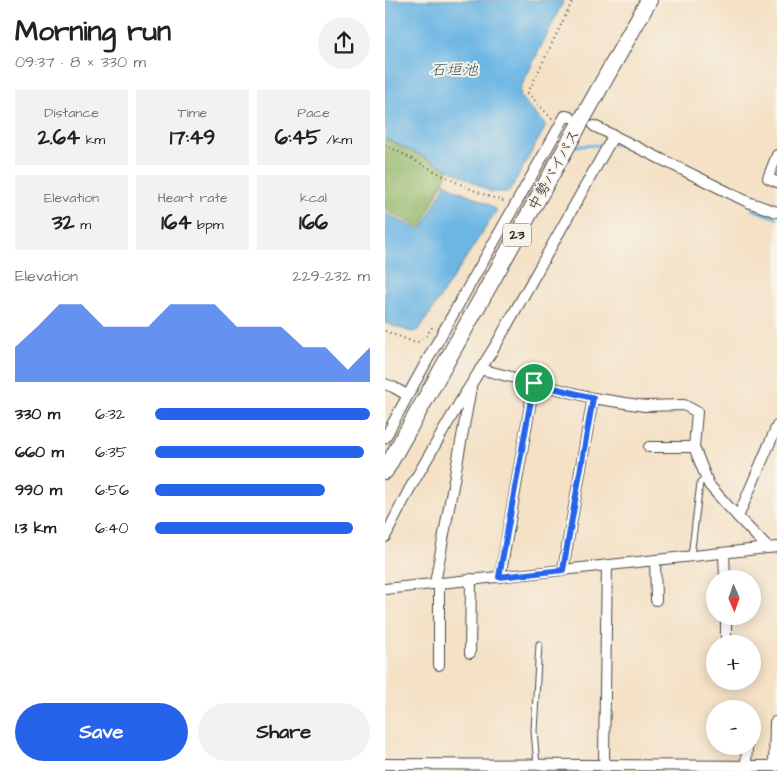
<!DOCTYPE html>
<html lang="en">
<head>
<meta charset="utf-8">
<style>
  :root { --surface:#fff; --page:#f2f2f2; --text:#222; --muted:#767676; --accent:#2563eb }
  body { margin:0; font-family:"Architects Daughter","Klee One",sans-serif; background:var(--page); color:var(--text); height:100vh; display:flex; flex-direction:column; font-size:19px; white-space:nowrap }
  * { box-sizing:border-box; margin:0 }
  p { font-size:16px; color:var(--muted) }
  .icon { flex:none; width:28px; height:28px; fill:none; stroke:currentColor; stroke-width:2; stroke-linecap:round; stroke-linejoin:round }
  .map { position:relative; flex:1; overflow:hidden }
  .details { display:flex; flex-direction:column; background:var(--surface); width:385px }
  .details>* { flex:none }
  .needle { width:32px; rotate:178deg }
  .tools { position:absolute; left:321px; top:570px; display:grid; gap:10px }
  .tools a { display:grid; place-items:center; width:55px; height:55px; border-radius:50%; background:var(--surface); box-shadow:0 2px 12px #0003; font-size:25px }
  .pin { position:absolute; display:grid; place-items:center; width:42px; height:42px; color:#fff; margin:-21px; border:2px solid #fff; border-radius:50%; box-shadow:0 1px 5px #0007 }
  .round { display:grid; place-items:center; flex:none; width:52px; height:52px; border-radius:26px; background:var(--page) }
  .head { display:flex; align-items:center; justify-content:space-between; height:85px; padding:0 15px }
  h1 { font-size:28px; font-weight:700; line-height:38px }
  .stats { display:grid; grid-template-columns:repeat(3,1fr); gap:8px; height:85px; padding:5px 15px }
  .stats div { display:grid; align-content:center; border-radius:0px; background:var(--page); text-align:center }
  .stats b { font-size:21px; font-weight:700 }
  .stats small { font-size:14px; font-weight:400 }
  .stats p { font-size:14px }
  .chart { height:140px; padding:10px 15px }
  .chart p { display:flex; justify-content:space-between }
  .chart svg { width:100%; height:90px; margin-top:5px; fill:var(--accent); opacity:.7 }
  .action { display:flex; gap:10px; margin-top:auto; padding:10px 15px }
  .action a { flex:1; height:58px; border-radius:30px; background:var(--accent); color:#fff; font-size:20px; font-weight:700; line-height:58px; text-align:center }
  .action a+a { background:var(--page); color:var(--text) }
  ul { padding:0 15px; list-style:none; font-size:16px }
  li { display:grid; grid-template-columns:80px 60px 1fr; align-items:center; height:38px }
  li i { height:12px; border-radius:6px; background:var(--accent) }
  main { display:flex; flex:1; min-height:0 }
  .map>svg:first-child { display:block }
  .forest { fill:#94b86c; stroke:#60724c }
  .water { fill:#6cb6e4; stroke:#4c7088 }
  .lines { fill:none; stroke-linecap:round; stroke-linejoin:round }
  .stream { stroke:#6cb6e4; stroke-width:3 }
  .service-casing { stroke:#494642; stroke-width:7 }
  .minor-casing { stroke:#494642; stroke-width:12 }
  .trunk-casing { stroke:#494642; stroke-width:18 }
  .path { stroke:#494642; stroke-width:2; stroke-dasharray:1 4; stroke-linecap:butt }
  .service { stroke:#fff; stroke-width:5 }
  .minor { stroke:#fff; stroke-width:10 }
  .trunk { stroke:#fff; stroke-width:16 }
  .route-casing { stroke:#fff; stroke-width:10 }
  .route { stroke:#2563eb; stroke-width:6 }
  .labels { text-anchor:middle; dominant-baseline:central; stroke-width:4; stroke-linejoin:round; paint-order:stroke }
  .shield { fill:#f7f3e8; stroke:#686764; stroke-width:1 }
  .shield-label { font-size:14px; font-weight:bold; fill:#2b2b2b }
  .street-label { font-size:15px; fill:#2b2b2b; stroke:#f7f3e8 }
  .water-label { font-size:16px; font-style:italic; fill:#3e5562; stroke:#f7f3e8 }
</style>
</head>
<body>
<main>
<section class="details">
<div class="head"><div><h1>Morning run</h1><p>09:37 · 8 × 330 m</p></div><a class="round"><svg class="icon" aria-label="share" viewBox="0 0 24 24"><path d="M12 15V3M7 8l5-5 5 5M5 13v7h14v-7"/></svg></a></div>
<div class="stats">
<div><p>Distance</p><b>2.64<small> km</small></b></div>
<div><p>Time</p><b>17:49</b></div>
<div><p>Pace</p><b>6:45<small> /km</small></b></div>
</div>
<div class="stats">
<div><p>Elevation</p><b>32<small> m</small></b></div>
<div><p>Heart rate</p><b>164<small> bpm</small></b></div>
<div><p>kcal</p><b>166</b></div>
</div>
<div class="chart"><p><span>Elevation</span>229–232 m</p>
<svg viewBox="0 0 160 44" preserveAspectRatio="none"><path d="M0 44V27L10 17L20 6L30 6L40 17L50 17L60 17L70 6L80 6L90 6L100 17L110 17L120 17L130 27L140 27L150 38L160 27V44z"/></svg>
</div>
<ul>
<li><b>330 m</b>6:32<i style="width:100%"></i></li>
<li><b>660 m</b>6:35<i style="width:97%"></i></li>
<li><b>990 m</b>6:56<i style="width:79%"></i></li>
<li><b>1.3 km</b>6:40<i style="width:92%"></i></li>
</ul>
<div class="action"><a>Save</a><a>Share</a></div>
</section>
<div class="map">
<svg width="392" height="771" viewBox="0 0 392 771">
  <rect width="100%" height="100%" fill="#f7f3e8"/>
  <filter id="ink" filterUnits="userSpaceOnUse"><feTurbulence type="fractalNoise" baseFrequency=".02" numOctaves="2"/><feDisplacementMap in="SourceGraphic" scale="10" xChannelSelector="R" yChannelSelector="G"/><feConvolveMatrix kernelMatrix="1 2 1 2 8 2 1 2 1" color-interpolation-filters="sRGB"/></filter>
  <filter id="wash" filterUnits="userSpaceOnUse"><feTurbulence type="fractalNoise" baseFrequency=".0096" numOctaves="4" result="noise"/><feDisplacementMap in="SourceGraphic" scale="20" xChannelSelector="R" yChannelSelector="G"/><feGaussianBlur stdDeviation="1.12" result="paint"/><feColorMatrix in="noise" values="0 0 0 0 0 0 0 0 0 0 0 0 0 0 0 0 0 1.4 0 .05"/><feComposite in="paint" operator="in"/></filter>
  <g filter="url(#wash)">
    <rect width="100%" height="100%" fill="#f4e1c6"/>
    <!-- forest -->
    <path class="forest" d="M0,139L64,169L36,227H33L0,210Z"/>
    <!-- water -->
    <path class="water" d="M0,0H179L135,89L136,98L160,124V128L124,192H106L68,171L0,138Z
      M59,182L74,192L76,191L103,204L112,210L34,330L26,332L0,323V213L33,229H37L59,186Z"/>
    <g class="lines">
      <!-- stream -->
      <path class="stream" d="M227,144H232L240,147
        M189,146L220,145
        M367,209L392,218"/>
    </g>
  </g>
  <g filter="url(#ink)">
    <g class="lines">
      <!-- service casing -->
      <g class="service-casing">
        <path id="service" d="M306,556L315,483L321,478
          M152,765L149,731L154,644"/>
      </g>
      <!-- minor casing -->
      <g class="minor-casing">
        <path id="minor" d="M209,126L363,202L392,212
          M392,155L383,178L392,182
          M95,369L208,398
          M0,384L8,387L22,395
          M0,438C57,329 121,224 180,116L185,117
          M264,447H309L324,485L353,517
          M0,537L24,490L75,402L112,343L229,135
          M383,548L353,517L392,426
          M339,553L340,579
          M270,560L271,600
          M178,570L208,398L260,406L299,405L312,412L309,447
          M115,577L149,383
          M50,583L86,388
          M54,583V665
          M0,589L392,547
          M341,616V644
          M85,653L86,579
          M0,764L392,766
          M361,766L362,746
          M389,766L390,722
          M220,769L219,755L222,566"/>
      </g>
      <!-- trunk casing -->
      <g class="trunk-casing">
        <path id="trunk" d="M0,471L264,0"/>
      </g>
      <!-- path -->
      <path class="path" d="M167,119L143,93L188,0
        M0,145C39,164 80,191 122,202
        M0,331L31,343L40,337L49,325"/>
      <!-- service -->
      <use href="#service" class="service"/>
      <!-- minor -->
      <use href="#minor" class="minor"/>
      <!-- trunk -->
      <use href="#trunk" class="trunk"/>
    </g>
  </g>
  <g class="lines" filter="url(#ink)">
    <!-- route casing -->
    <g class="route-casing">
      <path id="route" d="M149,383L208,398L178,570L114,577Z"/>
    </g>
    <!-- route -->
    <use href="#route" class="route"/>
  </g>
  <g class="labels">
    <!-- shield labels -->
    <rect class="shield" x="118" y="223.5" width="28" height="23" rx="4"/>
    <g class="shield-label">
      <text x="132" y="235">23</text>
    </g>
    <!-- street labels -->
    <g class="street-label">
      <text transform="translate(169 170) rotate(-61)">中勢バイパス</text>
    </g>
    <!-- water labels -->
    <g class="water-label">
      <text x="69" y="70">石垣池</text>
    </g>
  </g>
</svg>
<div class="tools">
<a><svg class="needle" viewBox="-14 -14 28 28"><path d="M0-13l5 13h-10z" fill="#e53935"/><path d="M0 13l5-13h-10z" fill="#767676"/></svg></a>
<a>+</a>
<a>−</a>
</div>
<div class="pin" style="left:149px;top:383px;background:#1e9e55"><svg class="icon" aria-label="arrive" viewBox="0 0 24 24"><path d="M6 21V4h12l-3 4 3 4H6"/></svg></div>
</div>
</main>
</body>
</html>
